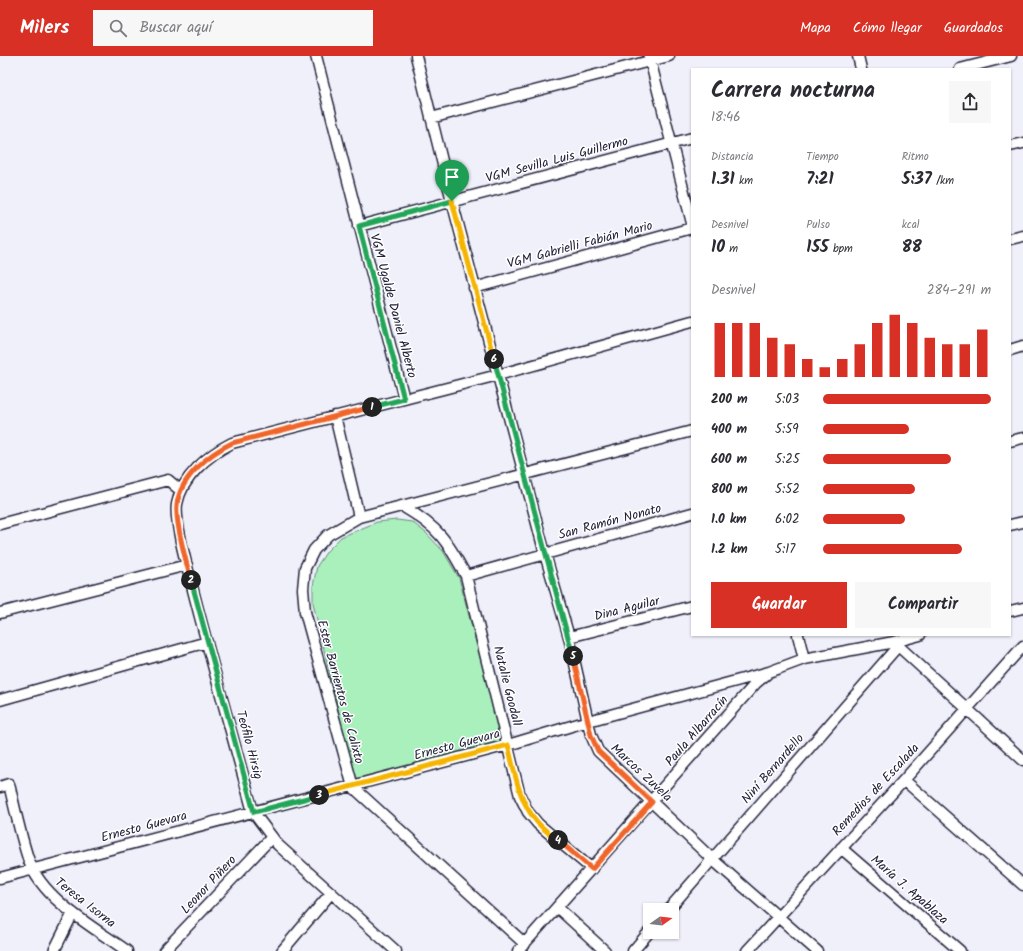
<!DOCTYPE html>
<html lang="es">
<head>
<meta charset="utf-8">
<style>
  :root { --surface:#fff; --page:#f7f7f7; --text:#2b2b33; --muted:#7c7c81; --accent:#d93025 }
  body { margin:0; font-family:Kalam,sans-serif; background:var(--page); color:var(--text); height:100vh; display:flex; flex-direction:column; font-size:15px; white-space:nowrap }
  * { box-sizing:border-box; margin:0 }
  p { font-size:13px; color:var(--muted) }
  .icon { flex:none; width:22px; height:22px; fill:none; stroke:currentColor; stroke-width:2; stroke-linecap:round; stroke-linejoin:round }
  .map { position:relative; flex:1; overflow:hidden }
  .sheet { position:absolute; left:691px; top:12px; width:320px; height:568px; display:flex; flex-direction:column; background:var(--surface); border-radius:0px; box-shadow:0 1px 3px #0004 }
  .sheet>* { flex:none }
  .needle { width:26px; rotate:76deg }
  .controls { position:absolute; left:643px; top:847px; display:grid; gap:8px }
  .controls a { display:grid; place-items:center; width:36px; height:36px; border-radius:0px; background:var(--surface); box-shadow:0 1px 3px #0004; font-size:20px }
  .pin { position:absolute; display:grid; place-items:center; width:34px; height:34px; color:#fff; margin:-41px -17px; border-radius:50% 50% 50% 0; rotate:-45deg; box-shadow:0 0 4px #0007 }
  .pin .icon { rotate:45deg }
  .km { position:absolute; width:20px; height:20px; margin:-10px; border-radius:50%; background:#222; color:#fff; font-size:11px; line-height:20px; text-align:center }
  .round { display:grid; place-items:center; flex:none; width:42px; height:42px; border-radius:0px; background:var(--page) }
  .overview { display:flex; align-items:center; justify-content:space-between; height:68px; padding:0 20px }
  h1 { font-size:22px; font-weight:600; line-height:30px }
  .stats { display:grid; grid-template-columns:repeat(3,1fr); gap:6px; height:68px; padding:4px 20px }
  .stats div { display:grid; align-content:center }
  .stats b { font-size:17px; font-weight:600 }
  .stats small { font-size:11px; font-weight:400 }
  .stats p { font-size:11px }
  .chart { height:112px; padding:8px 20px }
  .chart p { display:flex; justify-content:space-between }
  .chart svg { width:100%; height:72px; margin-top:4px; stroke:var(--accent); stroke-width:6 }
  .button { display:flex; gap:8px; margin-top:auto; padding:8px 20px }
  .button a { flex:1; height:46px; border-radius:0px; background:var(--accent); color:#fff; font-size:16px; font-weight:600; line-height:46px; text-align:center }
  .button a+a { background:var(--page); color:var(--text) }
  ul { padding:0 20px; list-style:none; font-size:13px }
  li { display:grid; grid-template-columns:64px 48px 1fr; align-items:center; height:30px }
  li i { height:10px; border-radius:5px; background:var(--accent) }
  header { display:flex; align-items:center; gap:24px; box-sizing:border-box; height:56px; padding:0 20px; background:var(--accent); color:#fff }
  header strong { font-size:19px }
  nav { display:flex; gap:22px; margin-inline-start:auto; font-size:14px }
  .search { width:280px; height:36px; background:var(--page); display:flex; align-items:center; gap:10px; box-sizing:border-box; padding:0 14px; border-radius:0px; color:var(--muted); font-size:15px }
  .map>svg:first-child { display:block }
  .green { fill:#aaf0bc; stroke:#66897c }
  .lines { fill:none; stroke-linecap:round; stroke-linejoin:round }
  .street-casing { stroke:#22223b; stroke-width:13 }
  .street { stroke:#fff; stroke-width:10 }
  .split-1-casing { stroke:#fff; stroke-width:8 }
  .split-2-casing { stroke:#fff; stroke-width:8 }
  .split-3-casing { stroke:#fff; stroke-width:8 }
  .split-4-casing { stroke:#fff; stroke-width:8 }
  .split-5-casing { stroke:#fff; stroke-width:8 }
  .split-6-casing { stroke:#fff; stroke-width:8 }
  .split-7-casing { stroke:#fff; stroke-width:8 }
  .split-1 { stroke:#22a559; stroke-width:5 }
  .split-2 { stroke:#f0652b; stroke-width:5 }
  .split-3 { stroke:#22a559; stroke-width:5 }
  .split-4 { stroke:#f5b400; stroke-width:5 }
  .split-5 { stroke:#f0652b; stroke-width:5 }
  .split-6 { stroke:#22a559; stroke-width:5 }
  .split-7 { stroke:#f5b400; stroke-width:5 }
  .labels { text-anchor:middle; dominant-baseline:central; stroke-width:3; stroke-linejoin:round; paint-order:stroke }
  .street-label { font-size:13px; fill:#22223b; stroke:#fff }
</style>
</head>
<body>
<header>
<strong>Milers</strong>
<div class="search"><svg class="icon" aria-label="search" viewBox="0 0 24 24"><circle cx="10" cy="10" r="6"/><path d="M15 15l6 6"/></svg>Buscar aquí</div>
<nav><a>Mapa</a><a>Cómo llegar</a><a>Guardados</a></nav>
</header>
<div class="map">
<svg width="1023" height="895" viewBox="0 0 1023 895">
  <rect width="100%" height="100%" fill="#eff0fa"/>
  <filter id="ink" filterUnits="userSpaceOnUse"><feTurbulence type="fractalNoise" baseFrequency=".025" numOctaves="2"/><feDisplacementMap in="SourceGraphic" scale="8" xChannelSelector="R" yChannelSelector="G"/><feConvolveMatrix kernelMatrix="1 2 1 2 8 2 1 2 1" color-interpolation-filters="sRGB"/></filter>
  <g filter="url(#ink)">
    <!-- green -->
    <path class="green" d="M397,464L412,466L426,477L443,495L459,522L503,688L355,726L313,547V530L317,510L327,495L341,481L377,466Z"/>
    <g class="lines">
      <!-- street casing -->
      <g class="street-casing">
        <path id="street" d="M316,0L404,343
          M416,0L452,145L545,498L569,581L591,679L598,695L712,803L817,895
          M649,0L692,167
          M858,0L861,13
          M960,13L1011,0
          M431,62L669,0
          M1010,90L1023,87
          M359,170L692,82
          M1010,183L1023,180
          M474,232L692,172
          M1010,294L1023,290
          M335,360L359,461
          M1010,385L1023,382
          M402,450C438,471 447,484 466,520L520,740L528,756L538,768L592,813
          M0,468L168,424L180,434
          M1010,469L1023,466
          M466,520L692,457
          M1010,555L1023,552
          M0,557L187,509
          M798,579L804,603
          M569,581L692,550
          M894,586L1023,704
          M0,644L207,586
          M904,724L1023,829
          M0,731L9,728C15,753 21,782 29,805C43,844 95,872 127,895
          M841,792L960,895
          M0,822L508,689L588,665L769,616L804,603L894,586L920,579
          M558,852L605,895
          M668,854L898,590
          M525,888L353,731L305,556L303,533L305,512L314,494L328,479L359,461L692,375
          M54,895L73,857
          M164,895L272,781
          M282,895L331,837
          M396,895L278,789L253,756C233,682 212,608 193,534C188,514 174,466 177,448C182,421 208,399 232,387L498,319L692,265
          M518,895L756,627L767,618
          M633,895L650,875
          M747,895L904,724L1023,590"/>
      </g>
      <!-- street -->
      <use href="#street" class="street"/>
    </g>
  </g>
  <g class="lines" filter="url(#ink)">
    <!-- split-1 casing -->
    <g class="split-1-casing">
      <path id="split-1" d="M372,351L404,343L359,170L452,145"/>
    </g>
    <!-- split-2 casing -->
    <g class="split-2-casing">
      <path id="split-2" d="M191,524C186,506 175,466 177,449C180,421 209,398 232,387L372,351"/>
    </g>
    <!-- split-3 casing -->
    <g class="split-3-casing">
      <path id="split-3" d="M191,524L254,756L319,739"/>
    </g>
    <!-- split-4 casing -->
    <g class="split-4-casing">
      <path id="split-4" d="M319,739L508,689C515,717 518,744 537,766C543,773 551,779 558,784"/>
    </g>
    <!-- split-5 casing -->
    <g class="split-5-casing">
      <path id="split-5" d="M558,784L592,813L652,746L598,695L591,679L573,600"/>
    </g>
    <!-- split-6 casing -->
    <g class="split-6-casing">
      <path id="split-6" d="M494,303L573,600"/>
    </g>
    <!-- split-7 casing -->
    <g class="split-7-casing">
      <path id="split-7" d="M452,145L494,303"/>
    </g>
    <!-- split-1 -->
    <use href="#split-1" class="split-1"/>
    <!-- split-2 -->
    <use href="#split-2" class="split-2"/>
    <!-- split-3 -->
    <use href="#split-3" class="split-3"/>
    <!-- split-4 -->
    <use href="#split-4" class="split-4"/>
    <!-- split-5 -->
    <use href="#split-5" class="split-5"/>
    <!-- split-6 -->
    <use href="#split-6" class="split-6"/>
    <!-- split-7 -->
    <use href="#split-7" class="split-7"/>
  </g>
  <g class="labels">
    <!-- street labels -->
    <g class="street-label">
      <text transform="translate(557 104) rotate(-15)">VGM Sevilla Luis Guillermo</text>
      <text transform="translate(580 189) rotate(-15)">VGM Gabrielli Fabián Mario</text>
      <text transform="translate(393 250) rotate(75)">VGM Ugalde Daniel Alberto</text>
      <text transform="translate(610 466) rotate(-15)">San Ramón Nonato</text>
      <text transform="translate(627 553) rotate(-14)">Dina Aguilar</text>
      <text transform="translate(507 630) rotate(76)">Natalie Goodall</text>
      <text transform="translate(340 636) rotate(75)">Ester Barrientos de Calixto</text>
      <text transform="translate(697 675) rotate(-49)">Paula Albarracín</text>
      <text transform="translate(249 689) rotate(75)">Teófilo Hirsig</text>
      <text transform="translate(457 689) rotate(-15)">Ernesto Guevara</text>
      <text transform="translate(773 713) rotate(-49)">Niní Bernardello</text>
      <text transform="translate(641 717) rotate(43)">Marcos Zuvela</text>
      <text transform="translate(876 734) rotate(-47)">Remedios de Escalada</text>
      <text transform="translate(144 771) rotate(-15)">Ernesto Guevara</text>
      <text transform="translate(209 829) rotate(-47)">Leonor Piñero</text>
      <text transform="translate(909 834) rotate(41)">María J. Apablaza</text>
      <text transform="translate(85 847) rotate(38)">Teresa Isorna</text>
    </g>
  </g>
</svg>
<div class="controls">
<a><svg class="needle" viewBox="-14 -14 28 28"><path d="M0-13l5 13h-10z" fill="#e53935"/><path d="M0 13l5-13h-10z" fill="#7c7c81"/></svg></a>
</div>
<div class="pin" style="left:452px;top:145px;background:#1e9e55"><svg class="icon" aria-label="arrive" viewBox="0 0 24 24"><path d="M6 21V4h12l-3 4 3 4H6"/></svg></div>
<b class="km" style="left:372px;top:351px">1</b>
<b class="km" style="left:191px;top:524px">2</b>
<b class="km" style="left:319px;top:739px">3</b>
<b class="km" style="left:558px;top:784px">4</b>
<b class="km" style="left:573px;top:600px">5</b>
<b class="km" style="left:494px;top:303px">6</b>
<section class="sheet">
<div class="overview"><div><h1>Carrera nocturna</h1><p>18:46</p></div><a class="round"><svg class="icon" aria-label="share" viewBox="0 0 24 24"><path d="M12 15V3M7 8l5-5 5 5M5 13v7h14v-7"/></svg></a></div>
<div class="stats">
<div><p>Distancia</p><b>1.31<small> km</small></b></div>
<div><p>Tiempo</p><b>7:21</b></div>
<div><p>Ritmo</p><b>5:37<small> /km</small></b></div>
</div>
<div class="stats">
<div><p>Desnivel</p><b>10<small> m</small></b></div>
<div><p>Pulso</p><b>155<small> bpm</small></b></div>
<div><p>kcal</p><b>88</b></div>
</div>
<div class="chart"><p><span>Desnivel</span>284–291 m</p>
<svg viewBox="0 0 160 44" preserveAspectRatio="none"><path d="M5 44V11M15 44V11M25 44V11M35 44V20M45 44V24M55 44V33M65 44V38M75 44V33M85 44V24M95 44V11M105 44V6M115 44V11M125 44V20M135 44V24M145 44V24M155 44V15"/></svg>
</div>
<ul>
<li><b>200 m</b>5:03<i style="width:100%"></i></li>
<li><b>400 m</b>5:59<i style="width:51%"></i></li>
<li><b>600 m</b>5:25<i style="width:76%"></i></li>
<li><b>800 m</b>5:52<i style="width:55%"></i></li>
<li><b>1.0 km</b>6:02<i style="width:49%"></i></li>
<li><b>1.2 km</b>5:17<i style="width:83%"></i></li>
</ul>
<div class="button"><a>Guardar</a><a>Compartir</a></div>
</section>
</div>
</body>
</html>
